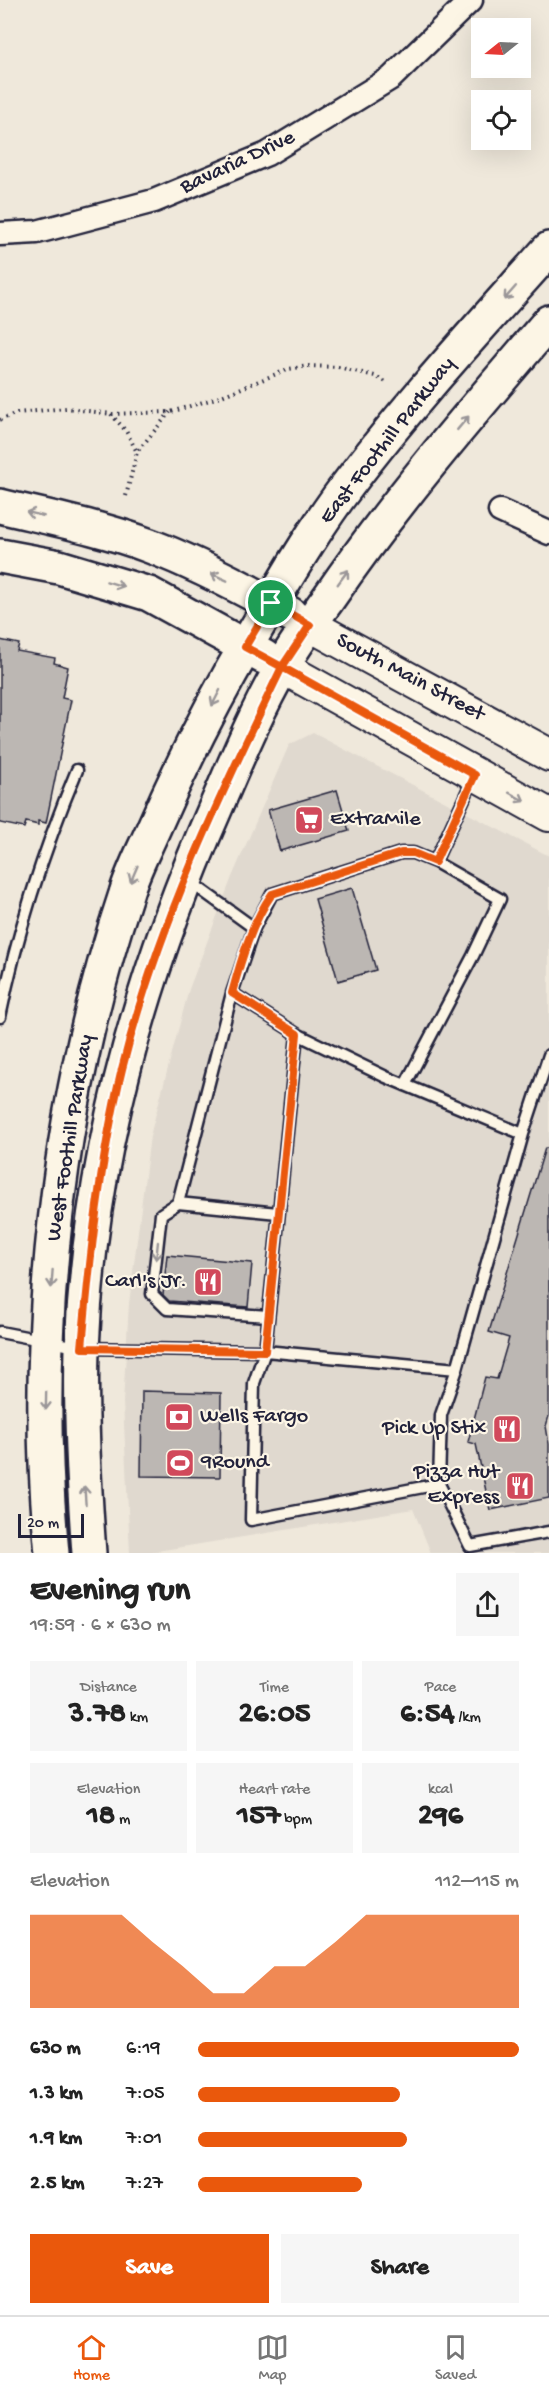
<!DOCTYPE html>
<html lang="en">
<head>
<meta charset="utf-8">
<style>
  :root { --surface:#fff; --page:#f6f6f6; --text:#222; --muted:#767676; --line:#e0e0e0; --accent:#ea580c }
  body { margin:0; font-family:"Gochi Hand",sans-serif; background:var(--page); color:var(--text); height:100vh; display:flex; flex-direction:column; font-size:22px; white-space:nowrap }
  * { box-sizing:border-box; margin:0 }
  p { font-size:20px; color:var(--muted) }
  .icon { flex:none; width:33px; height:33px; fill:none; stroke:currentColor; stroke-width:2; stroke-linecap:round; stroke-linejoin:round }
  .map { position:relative; height:1553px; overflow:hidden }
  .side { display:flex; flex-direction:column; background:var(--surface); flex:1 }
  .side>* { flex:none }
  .needle { width:39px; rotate:252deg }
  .fabs { position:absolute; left:471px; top:18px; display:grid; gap:12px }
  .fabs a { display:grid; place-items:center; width:60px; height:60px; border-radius:0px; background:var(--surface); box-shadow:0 6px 24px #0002; font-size:30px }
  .scale { position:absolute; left:18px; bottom:15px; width:66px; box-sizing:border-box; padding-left:6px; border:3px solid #22223b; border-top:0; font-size:16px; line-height:21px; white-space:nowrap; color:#22223b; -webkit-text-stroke:4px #fcf5e5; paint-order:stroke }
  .pin { position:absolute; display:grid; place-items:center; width:51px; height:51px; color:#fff; margin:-26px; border:3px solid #fff; border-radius:50%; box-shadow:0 2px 6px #0007 }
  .round { display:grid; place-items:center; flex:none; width:63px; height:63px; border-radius:0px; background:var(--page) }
  .overview { display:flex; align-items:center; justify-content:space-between; height:102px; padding:0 30px }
  h1 { font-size:33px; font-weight:700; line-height:45px }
  .metrics { display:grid; grid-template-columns:repeat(3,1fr); gap:9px; height:102px; padding:6px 30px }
  .metrics div { display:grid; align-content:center; border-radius:0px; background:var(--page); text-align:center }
  .metrics b { font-size:30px; font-weight:700 }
  .metrics small { font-size:16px; font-weight:400 }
  .metrics p { font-size:16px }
  .chart { height:168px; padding:12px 30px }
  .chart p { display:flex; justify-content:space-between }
  .chart svg { width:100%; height:108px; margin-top:6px; fill:var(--accent); opacity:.7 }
  .action { display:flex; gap:12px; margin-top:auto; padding:12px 30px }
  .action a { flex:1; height:69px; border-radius:0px; background:var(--accent); color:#fff; font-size:24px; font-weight:700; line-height:69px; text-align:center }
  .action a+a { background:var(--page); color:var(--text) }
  ul { padding:0 30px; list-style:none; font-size:20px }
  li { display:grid; grid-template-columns:96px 72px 1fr; align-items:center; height:45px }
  li i { height:15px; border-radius:8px; background:var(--accent) }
  .dock { display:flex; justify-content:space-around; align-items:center; height:84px; border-top:2px solid var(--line); background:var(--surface); font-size:16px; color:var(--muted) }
  .dock a { display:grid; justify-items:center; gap:3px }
  .dock .selected { color:var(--accent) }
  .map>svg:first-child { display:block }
  .built { fill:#e0d9cf }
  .building { fill:#bcb7b3; stroke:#22223b; stroke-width:1.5 }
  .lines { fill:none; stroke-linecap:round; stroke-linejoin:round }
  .service-casing { stroke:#22223b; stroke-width:15 }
  .minor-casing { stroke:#22223b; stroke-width:27 }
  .secondary-casing { stroke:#22223b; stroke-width:36 }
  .primary-casing { stroke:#22223b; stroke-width:38 }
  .path { stroke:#22223b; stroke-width:4; stroke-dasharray:1.5 4.5; stroke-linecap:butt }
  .service { stroke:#fcf5e5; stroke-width:10 }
  .minor { stroke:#fcf5e5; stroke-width:22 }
  .secondary { stroke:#fcf5e5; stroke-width:32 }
  .primary { stroke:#fcf5e5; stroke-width:33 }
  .oneway { stroke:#9a9698 }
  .route-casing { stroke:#fff; stroke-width:12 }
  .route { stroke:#ea580c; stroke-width:8 }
  .labels { text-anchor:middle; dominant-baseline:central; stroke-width:4.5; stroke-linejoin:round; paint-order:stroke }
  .street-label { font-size:22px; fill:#22223b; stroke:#fcf5e5 }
  .poi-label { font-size:22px; fill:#22223b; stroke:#fcf5e5; text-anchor:start }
</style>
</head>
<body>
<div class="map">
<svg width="549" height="1553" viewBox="0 0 549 1553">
  <rect width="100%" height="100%" fill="#efe8db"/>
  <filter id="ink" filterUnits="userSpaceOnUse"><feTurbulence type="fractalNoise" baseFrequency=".0167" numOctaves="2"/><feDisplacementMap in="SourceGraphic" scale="12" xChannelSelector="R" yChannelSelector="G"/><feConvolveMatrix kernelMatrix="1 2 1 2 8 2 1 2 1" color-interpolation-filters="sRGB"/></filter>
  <g filter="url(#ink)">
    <!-- built -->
    <path class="built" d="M313,733L549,856V1553H431L413,1509L145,1553H130L123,1402L129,1304L150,1136L189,989L232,877L289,745Z"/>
    <!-- building -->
    <path class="building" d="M0,640L19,644L17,651L55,658L54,663L68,667L62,698L71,700L46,823L38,821V825L26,822L24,828L0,823Z
      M337,790L349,831L280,851L268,810Z
      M352,888L376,970L338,981L315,899Z
      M545,1148H549V1416L546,1426L549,1444V1498L490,1510L476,1444L468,1442L485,1377L497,1379L509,1338L489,1332Z
      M167,1255L252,1263L248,1307L169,1301L163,1295Z
      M142,1391L221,1393L220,1477L141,1476Z"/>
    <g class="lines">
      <!-- service casing -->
      <g class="service-casing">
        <path id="service" d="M189,881L254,928L232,993L297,1034L265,1351L254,1383L251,1520L439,1484
          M254,928L272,894L401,853H413L435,862
          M232,993L178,1203L278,1213
          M0,1017C17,933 44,849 77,770
          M297,1034L386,1077L523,1134
          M549,1055L523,1134L457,1369L441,1415L439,1484L470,1546L549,1532
          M405,1085L473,956L500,899L435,862L474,777
          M178,1203L161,1214L152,1294L167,1309L268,1316
          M0,1332L82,1348L265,1351L457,1369"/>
      </g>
      <!-- minor casing -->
      <g class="minor-casing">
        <path id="minor" d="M0,234L37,232L154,201L267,154L391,78L471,0
          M500,511L549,533"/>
      </g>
      <!-- secondary casing -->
      <g class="secondary-casing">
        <path id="secondary" d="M310,625L549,755
          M282,667L549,815"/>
      </g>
      <!-- primary casing -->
      <g class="primary-casing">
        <path id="primary" d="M0,506C50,518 102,528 150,546C198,564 245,589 290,614
          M0,556L59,567L149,594L264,657
          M52,1553C31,1337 57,1100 126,894C132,873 142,854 151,834C181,765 215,698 253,634C280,588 307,541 338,498C402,411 477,330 549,249
          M89,1553C84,1485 80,1417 82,1349C89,1162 140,979 215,809C236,761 256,712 282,667C295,643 312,621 328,599C395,501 472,412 549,322"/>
      </g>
      <!-- path -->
      <path class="path" d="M111,414L126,431L137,452
        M0,420L17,413L66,408L111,414L171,412L219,397L289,369L308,366L338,367L375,376L388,383
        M126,496L137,452L170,412"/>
      <!-- service -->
      <use href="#service" class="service"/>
      <!-- minor -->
      <use href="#minor" class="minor"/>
      <!-- secondary -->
      <use href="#secondary" class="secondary"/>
      <!-- primary -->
      <use href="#primary" class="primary"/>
    </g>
    <!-- one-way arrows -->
    <defs><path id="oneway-shaft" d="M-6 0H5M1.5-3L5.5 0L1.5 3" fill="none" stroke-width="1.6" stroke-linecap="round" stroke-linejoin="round" transform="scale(1.5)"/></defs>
    <g class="oneway">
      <use href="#oneway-shaft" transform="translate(510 293) rotate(131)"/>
      <use href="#oneway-shaft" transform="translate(463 423) rotate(-50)"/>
      <use href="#oneway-shaft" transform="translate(35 514) rotate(-166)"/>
      <use href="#oneway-shaft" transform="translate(219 577) rotate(-156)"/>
      <use href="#oneway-shaft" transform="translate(343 577) rotate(-54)"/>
      <use href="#oneway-shaft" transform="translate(115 584) rotate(17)"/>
      <use href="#oneway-shaft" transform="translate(216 698) rotate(117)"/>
      <use href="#oneway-shaft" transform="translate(517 797) rotate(29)"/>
      <use href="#oneway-shaft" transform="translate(134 874) rotate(113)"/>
      <use href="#oneway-shaft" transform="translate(157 1251) rotate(96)"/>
      <use href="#oneway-shaft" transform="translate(52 1279) rotate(94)"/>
      <use href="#oneway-shaft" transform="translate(46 1401) rotate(91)"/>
      <use href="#oneway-shaft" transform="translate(85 1495) rotate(-94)"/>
    </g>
  </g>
  <g class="lines" filter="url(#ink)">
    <!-- route casing -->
    <g class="route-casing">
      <path id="route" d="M271,603L245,647L282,667C219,797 157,928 122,1069C100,1160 90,1255 82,1348L265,1351L297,1034L232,993C241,960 252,922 272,894L401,853H413L435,862L475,775L282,667L310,625L271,603"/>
    </g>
    <!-- route -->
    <use href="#route" class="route"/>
  </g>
  <!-- icons -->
  <defs>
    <g id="supermarket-square" transform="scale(1.5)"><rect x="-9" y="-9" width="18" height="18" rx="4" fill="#d1495b" stroke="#fcf5e5"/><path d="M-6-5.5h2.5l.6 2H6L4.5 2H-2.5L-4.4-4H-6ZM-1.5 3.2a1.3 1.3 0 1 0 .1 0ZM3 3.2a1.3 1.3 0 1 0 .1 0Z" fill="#fff"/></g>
    <g id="restaurant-square" transform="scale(1.5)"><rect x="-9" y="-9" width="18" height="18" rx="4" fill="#d1495b" stroke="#fcf5e5"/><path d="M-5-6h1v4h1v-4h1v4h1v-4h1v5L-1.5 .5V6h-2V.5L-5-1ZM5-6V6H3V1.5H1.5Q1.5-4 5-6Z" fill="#fff"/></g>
    <g id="bank-square" transform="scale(1.5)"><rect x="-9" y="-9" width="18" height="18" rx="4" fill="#d1495b" stroke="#fcf5e5"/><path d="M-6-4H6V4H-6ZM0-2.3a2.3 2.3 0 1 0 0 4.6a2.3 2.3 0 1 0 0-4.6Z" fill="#fff"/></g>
    <g id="stadium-square" transform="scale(1.5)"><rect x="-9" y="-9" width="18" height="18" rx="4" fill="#d1495b" stroke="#fcf5e5"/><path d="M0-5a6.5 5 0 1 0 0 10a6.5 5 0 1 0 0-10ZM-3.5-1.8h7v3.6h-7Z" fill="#fff"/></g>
  </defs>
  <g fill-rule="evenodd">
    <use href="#supermarket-square" x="309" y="820"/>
    <use href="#restaurant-square" x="208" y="1282"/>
    <use href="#bank-square" x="179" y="1417"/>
    <use href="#restaurant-square" x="507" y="1429"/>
    <use href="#stadium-square" x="180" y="1463"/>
    <use href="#restaurant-square" x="520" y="1486"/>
  </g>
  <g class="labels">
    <!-- street labels -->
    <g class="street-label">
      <text transform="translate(238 163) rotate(-25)">Bavaria Drive</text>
      <text transform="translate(388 441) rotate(-52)">East Foothill Parkway</text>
      <text transform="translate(410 678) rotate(28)">South Main Street</text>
      <text transform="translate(71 1138) rotate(-81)">West Foothill Parkway</text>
    </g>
    <!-- poi labels -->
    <g class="poi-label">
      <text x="330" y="820">ExtraMile</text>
      <text x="187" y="1282" text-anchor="end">Carl's Jr.</text>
      <text x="200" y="1417">Wells Fargo</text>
      <text x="486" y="1429" text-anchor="end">Pick Up Stix</text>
      <text x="201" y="1463">9Round</text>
      <text x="499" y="1473" text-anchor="end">Pizza Hut<tspan x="499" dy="25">Express</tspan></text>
    </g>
  </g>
</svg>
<div class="fabs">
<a><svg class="needle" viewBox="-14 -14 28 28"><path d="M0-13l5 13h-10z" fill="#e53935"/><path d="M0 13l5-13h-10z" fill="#767676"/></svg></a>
<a><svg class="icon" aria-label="locate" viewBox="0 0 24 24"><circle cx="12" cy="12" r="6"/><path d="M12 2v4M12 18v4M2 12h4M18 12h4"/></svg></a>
</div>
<div class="scale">20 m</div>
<div class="pin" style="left:271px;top:603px;background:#1e9e55"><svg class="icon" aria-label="arrive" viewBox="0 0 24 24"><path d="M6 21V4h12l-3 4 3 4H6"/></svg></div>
</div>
<section class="side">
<div class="overview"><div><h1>Evening run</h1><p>19:59 · 6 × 630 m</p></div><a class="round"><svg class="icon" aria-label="share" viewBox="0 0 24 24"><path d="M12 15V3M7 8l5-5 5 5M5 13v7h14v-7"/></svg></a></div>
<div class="metrics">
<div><p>Distance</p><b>3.78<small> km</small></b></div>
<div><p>Time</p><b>26:05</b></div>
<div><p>Pace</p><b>6:54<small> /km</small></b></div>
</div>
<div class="metrics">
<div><p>Elevation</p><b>18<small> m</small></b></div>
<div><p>Heart rate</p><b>157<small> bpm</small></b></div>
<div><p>kcal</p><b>296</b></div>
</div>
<div class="chart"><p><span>Elevation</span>112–115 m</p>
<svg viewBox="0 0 160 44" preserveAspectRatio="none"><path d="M0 44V6L10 6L20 6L30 6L40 17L50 27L60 38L70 38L80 27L90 27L100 17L110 6L120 6L130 6L140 6L150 6L160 6V44z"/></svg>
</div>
<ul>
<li><b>630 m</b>6:19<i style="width:100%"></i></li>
<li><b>1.3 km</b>7:05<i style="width:63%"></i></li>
<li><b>1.9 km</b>7:01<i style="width:65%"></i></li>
<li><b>2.5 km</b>7:27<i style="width:51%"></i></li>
</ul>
<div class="action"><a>Save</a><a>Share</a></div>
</section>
<nav class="dock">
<a class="selected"><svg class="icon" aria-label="home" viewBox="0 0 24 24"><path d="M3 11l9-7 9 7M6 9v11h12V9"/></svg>Home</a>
<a><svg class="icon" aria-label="map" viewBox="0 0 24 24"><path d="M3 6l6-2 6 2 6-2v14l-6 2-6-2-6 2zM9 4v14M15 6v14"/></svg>Map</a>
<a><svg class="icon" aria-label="saved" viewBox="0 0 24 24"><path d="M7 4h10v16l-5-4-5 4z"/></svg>Saved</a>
</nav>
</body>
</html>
